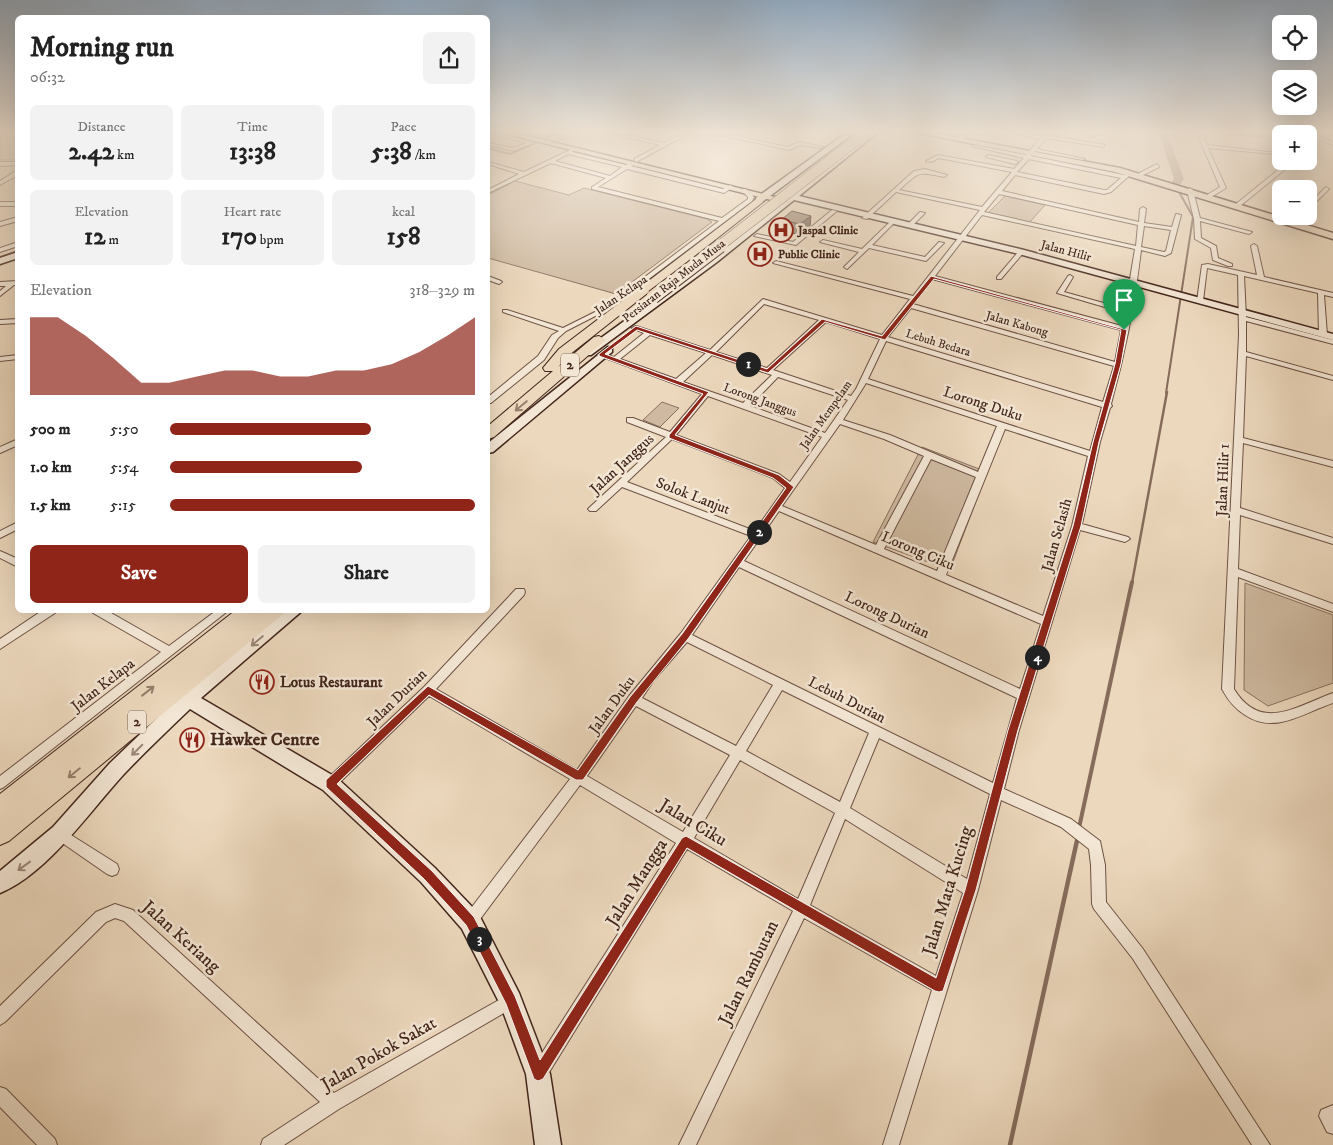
<!DOCTYPE html>
<html lang="en">
<head>
<meta charset="utf-8">
<style>
  :root { --surface:#fff; --page:#f2f2f2; --text:#222; --muted:#767676; --accent:#8f2418 }
  body { margin:0; font-family:"IM FELL DW Pica",serif; background:var(--page); color:var(--text); height:100vh; display:flex; flex-direction:column; font-size:19px; white-space:nowrap }
  * { box-sizing:border-box; margin:0 }
  p { font-size:16px; color:var(--muted) }
  .icon { flex:none; width:28px; height:28px; fill:none; stroke:currentColor; stroke-width:2; stroke-linecap:round; stroke-linejoin:round }
  .map { position:relative; flex:1; overflow:hidden }
  .sheet { position:absolute; left:15px; top:15px; width:475px; height:598px; display:flex; flex-direction:column; background:var(--surface); border-radius:8px; box-shadow:0 5px 20px #0002 }
  .sheet>* { flex:none }
  .controls { position:absolute; left:1272px; top:15px; display:grid; gap:10px }
  .controls a { display:grid; place-items:center; width:45px; height:45px; border-radius:8px; background:var(--surface); box-shadow:0 5px 20px #0002; font-size:25px }
  .pin { position:absolute; display:grid; place-items:center; width:42px; height:42px; color:#fff; margin:-51px -21px; border-radius:50% 50% 50% 0; rotate:-45deg; box-shadow:0 0 5px #0007 }
  .pin .icon { rotate:45deg }
  .km { position:absolute; width:25px; height:25px; margin:-12px; border-radius:50%; background:#222; color:#fff; font-size:14px; line-height:25px; text-align:center }
  .round { display:grid; place-items:center; flex:none; width:52px; height:52px; border-radius:8px; background:var(--page) }
  .summary { display:flex; align-items:center; justify-content:space-between; height:85px; padding:0 15px }
  h1 { font-size:28px; font-weight:700; line-height:38px }
  .metrics { display:grid; grid-template-columns:repeat(3,1fr); gap:8px; height:85px; padding:5px 15px }
  .metrics div { display:grid; align-content:center; border-radius:8px; background:var(--page); text-align:center }
  .metrics b { font-size:25px; font-weight:700 }
  .metrics small { font-size:14px; font-weight:400 }
  .metrics p { font-size:14px }
  .chart { height:140px; padding:10px 15px }
  .chart p { display:flex; justify-content:space-between }
  .chart svg { width:100%; height:90px; margin-top:5px; fill:var(--accent); opacity:.7 }
  .button { display:flex; gap:10px; margin-top:auto; padding:10px 15px }
  .button a { flex:1; height:58px; border-radius:8px; background:var(--accent); color:#fff; font-size:20px; font-weight:700; line-height:58px; text-align:center }
  .button a+a { background:var(--page); color:var(--text) }
  ul { padding:0 15px; list-style:none; font-size:16px }
  li { display:grid; grid-template-columns:80px 60px 1fr; align-items:center; height:38px }
  li i { height:12px; border-radius:6px; background:var(--accent) }
  .map>svg:first-child { display:block }
  .green { fill:#cfbaa1; stroke:#88705e }
  .lines { fill:none; stroke-linecap:round; stroke-linejoin:round }
  .stream-far3 { stroke:#856c5b; stroke-width:2 }
  .stream-far2 { stroke:#856c5b; stroke-width:2.5 }
  .stream-far1 { stroke:#856c5b; stroke-width:4 }
  .stream { stroke:#856c5b; stroke-width:4.5 }
  .river { fill:#b29b86; fill-rule:evenodd }
  .street-casing { stroke:#6c5244; stroke-width:2 }
  .secondary-casing { stroke:#42261b; stroke-width:3 }
  .primary-casing { stroke:#42261b; stroke-width:3 }
  .highway-casing { stroke:#42261b; stroke-width:2 }
  .street { fill:#f3e6d4; fill-rule:evenodd }
  .secondary { fill:#f3e6d4; fill-rule:evenodd }
  .primary { fill:#ecd8bd; fill-rule:evenodd }
  .highway { fill:#ecd8bd; fill-rule:evenodd }
  .highway-bridge-far1-casing { stroke:#42261b; stroke-width:11; stroke-linecap:butt }
  .highway-bridge-casing { stroke:#42261b; stroke-width:15; stroke-linecap:butt }
  .highway-bridge-far1 { stroke:#ecd8bd; stroke-width:10 }
  .highway-bridge { stroke:#ecd8bd; stroke-width:13 }
  .wall { fill:#84715f; stroke:#42261b }
  .shaded-wall { fill:#6c5c4e; stroke:#42261b }
  .building { fill:#9a836f; stroke:#42261b }
  .oneway { stroke:#977f6c }
  .oneway2 { stroke:#9a8678 }
  .route { fill:#8f2418; stroke:#fff; fill-rule:evenodd }
  .labels { text-anchor:middle; dominant-baseline:central; stroke-width:5; stroke-linejoin:round; paint-order:stroke }
  .far-poi-label { font-size:12px; font-weight:bold; fill:#42261b; stroke:#f3e6d4; text-anchor:start }
  .far-street-label { font-size:12px; fill:#42261b; stroke:#f3e6d4 }
  .shield { fill:#f3e6d4; stroke:#776052; stroke-width:1 }
  .shield-label { font-size:14px; font-weight:bold; fill:#42261b }
  .street-label { font-size:15px; fill:#42261b; stroke:#f3e6d4 }
  .poi-label { font-size:15px; font-weight:bold; fill:#42261b; stroke:#f3e6d4; text-anchor:start }
  .near-poi-label { font-size:18px; font-weight:bold; fill:#42261b; stroke:#f3e6d4; text-anchor:start }
  .near-street-label { font-size:18px; fill:#42261b; stroke:#f3e6d4 }
</style>
</head>
<body>
<div class="map">
<svg width="1333" height="1145" viewBox="0 0 1333 1145">
  <rect width="100%" height="100%" fill="#ecd8bd"/>
  <filter id="stains"><feTurbulence type="fractalNoise" baseFrequency=".004" numOctaves="4"/><feColorMatrix values="0 0 0 0 .2 0 0 0 0 .09 0 0 0 0 .02 0 0 0 .5 -.17"/></filter>
  <radialGradient id="worn" r=".72"><stop offset=".6" stop-color="#630" stop-opacity="0"/><stop offset="1" stop-color="#630" stop-opacity=".3"/></radialGradient>
  <!-- green -->
  <path class="green" d="M0,133H17V160H0Z
    M515,181L569,195L584,188L707,219L712,222L616,294L488,258V195Z
    M1005,196L1045,205L1029,223L988,213Z
    M662,402L679,408L660,427L643,420Z
    M922,447L987,472L950,570L873,542Z
    M1245,583L1333,615V683L1268,706L1244,690Z"/>
  <g class="lines">
    <!-- stream-far3 -->
    <path class="stream-far3" d="M488,148L510,154L559,133
      M0,257L18,251
      M1166,393L1193,217L1178,190"/>
    <!-- stream-far2 -->
    <path class="stream-far2" d="M1132,583L1167,392"/>
    <!-- stream-far1 -->
    <path class="stream-far1" d="M1079,828L1132,582"/>
    <!-- stream -->
    <path class="stream" d="M1079,829V827
      M1010,1145L1078,836"/>
    <!-- river -->
    <path class="river" d="M1159,133H1167L1184,179L1180,185L1171,183L1174,179Z"/>
    <!-- street casing -->
    <g class="street-casing">
      <path id="street" d="M489,133H496L533,143L513,151L488,145V143L513,148L526,143Z
        M536,133H556L547,136Z
        M568,133H573L563,139L559,138Z
        M610,133H617L664,143L684,133H689L636,162L634,159L660,145Z
        M705,133L725,134L788,147L799,142L823,147L821,148L800,145L789,150L725,136L706,135L704,134Z
        M964,133H969L961,140H957V138Z
        M1013,133L1042,136L1045,135L1105,145L1103,147L1046,138L1037,149L1085,159L1083,160L1035,151L1031,156L1124,175L1127,173L1130,175L1111,192L1104,194L1015,175L1002,191L1139,222L1140,209L1143,207L1146,209L1144,223L1172,227L1176,214L1181,215L1171,253L1165,256L1141,250C1135,303 1125,354 1111,404L1112,406L1110,408L1100,442L1082,524L1128,537L1130,539L1125,542L1080,530L1019,730L1004,789L1071,819L1100,841L1105,865L1106,902L1143,949L1270,1145H1252L1133,959L1094,909L1092,904L1091,865L1089,849L1061,827L1001,800L978,890L899,1145H883L932,990L804,918L696,1145H679L793,911L687,849L545,1079L539,1081L533,1079L531,1073L533,1067L676,843L580,785L475,926L470,928L465,926L463,921L465,916L570,779L429,696L334,788L330,790L326,788L324,784L326,780L424,687L516,589H524L525,592L524,595L436,689L577,770L629,696L681,633L751,536L622,487L596,511H590L588,509L590,507L666,437L627,422V418H633L670,432L702,394L597,355L601,353L614,357L644,333L632,328L636,326L710,350L763,299L882,335L910,299L773,263L776,261L913,296L980,210L896,192L867,219L862,218L914,171L925,169L947,175L944,177C917,171 919,172 899,190L982,207L1012,172L939,158L931,162L926,161L938,155L1014,169L1024,158L972,146L974,145L1026,155L1040,139ZM1029,159L1121,178L1107,190H1104L1017,172ZM999,194L1138,225L1136,246L984,212ZM982,215L1135,249L1125,309L1064,292L1073,277L1070,275L1068,276L1057,293L1125,313L1122,326L935,276ZM1144,226L1171,230L1166,251L1164,252L1141,247ZM932,279L1121,330L1115,362L913,304ZM764,304L819,320L767,368L716,352ZM911,308L1114,366L1103,402L888,337ZM826,322L880,339L856,389L851,396L773,370ZM650,335L706,353L676,379L620,359ZM886,341L1102,407L1090,451L868,379ZM712,355L772,375L743,403L683,382ZM778,377L848,400L825,433L750,406ZM866,383L997,426L978,472L890,435L843,420ZM708,396L822,437L790,482L779,474L676,435ZM840,424L884,439L924,456L876,545L782,506ZM1005,429L1088,456L1072,526L1043,616L946,575ZM672,439L773,478L785,488L755,531L627,482ZM931,459L976,477L937,571L884,549ZM779,511L1041,624L1020,689L744,561ZM739,567L1017,698L993,783L692,635ZM687,642L773,685L736,746L642,698L654,680ZM782,690L869,733L840,802L746,751ZM636,706L730,755L683,832L587,776ZM879,738L990,794L967,879L850,808ZM740,760L835,813L798,899L694,838ZM845,819L963,893L936,976L810,905Z
        M1098,133H1104L1092,137L1090,136Z
        M1197,133H1201L1207,145L1276,153L1274,154L1208,148L1226,188L1211,197H1207V195L1220,187Z
        M1228,133L1281,136V138L1230,134Z
        M1296,133H1300V134H1296Z
        M1311,133H1315L1320,137L1333,142V145L1316,139Z
        M572,149L574,150L572,152L626,165L631,162L634,164L631,166L723,189L730,185L733,187L724,193L627,169L598,187L722,218L748,199V197L742,191V189H746L754,197L752,201L609,309L566,331L558,338L544,360L491,403H488V397L538,356L552,335L559,331L503,312V310H507L563,328L605,307L719,221L592,189V187L606,178L551,163L488,193V190L519,174L488,164V162L524,172ZM568,154L622,167L610,176L555,161Z
        M988,155L1017,161L1018,162L1015,164L986,157Z
        M0,162H18V165L0,166Z
        M1157,164L1159,167L1141,176L1136,175Z
        M1284,165L1289,166L1240,206H1236V204Z
        M16,171H18V175L0,185V181Z
        M1326,187L1329,189L1309,209V204Z
        M1190,188L1193,190L1200,218L1252,232L1249,234L1200,221L1201,238L1216,246L1218,258L1232,264V266H1228L1213,260L1211,248L1195,239L1194,219L1187,190Z
        M0,202H18V206H0Z
        M832,210L837,211L796,245L754,236L757,234L793,242Z
        M920,212L925,213L911,227H907V225Z
        M1297,216H1303L1296,223H1292L1291,222Z
        M18,217V221L0,226V222Z
        M892,220L894,221V223L872,245L925,257L939,242L944,243L926,261L869,248L847,269L844,267L859,252L820,242L823,240L862,249Z
        M18,242V246L0,252V248Z
        M1254,244L1257,246L1264,277L1333,293V297L1324,295L1327,335L1323,337L1319,335L1318,293L1244,276L1246,317L1333,340V344L1246,321V352L1333,376V380L1246,356L1243,438L1333,461V467L1243,443L1240,508L1333,538V544L1240,515L1238,569L1333,604V612L1238,577L1234,689C1261,733 1297,706 1333,693V703C1303,713 1275,735 1245,715C1234,708 1228,700 1222,689L1239,335L1238,275L1207,268L1203,301L1200,303L1197,301L1202,265L1208,264L1257,275L1251,246Z
        M1019,251L1024,252L1001,279H997V277Z
        M488,276L501,281L502,282L499,284L488,280Z
        M18,281V285H14L0,296V291L6,286H0V282Z
        M18,319V323L0,324V320Z
        M18,355V359L0,361V357Z
        M18,439V445L0,453V447Z
        M18,522V529L0,538V531Z
        M0,551L18,559V567L0,558Z
        M43,610H56L55,613L0,649V639Z
        M92,610H106L169,646L217,610H229L4,787L0,789V776L161,652L93,613Z
        M60,828L117,864L119,869L117,874L112,876L107,874L55,838L53,834L55,830Z
        M115,904L133,910L334,1093L506,996L511,993L516,996L519,1001L516,1006L339,1109L284,1145H261L263,1139L320,1102L124,921L115,918L106,922L5,1022L0,1025V1006L96,912Z
        M0,1087L6,1089L55,1139L57,1145H37L0,1107Z
        M1333,1105V1134L1327,1132L1319,1116L1321,1110Z"/>
    </g>
    <!-- secondary casing -->
    <g class="secondary-casing">
      <path id="secondary" d="M846,133H854L762,202H756V198Z
        M869,133H877L799,196L1024,250L1333,334V340L1019,254L794,200L717,262L591,355H583V351L711,258Z
        M18,252V258L0,264V258Z
        M608,347L612,348V352L493,452L488,453V443Z
        M284,610H303L201,698L337,778L435,868L478,913L519,993L550,1074L561,1145H535L526,1074L501,1006L462,929L421,882L323,790L190,709C168,730 145,752 124,774C90,811 47,874 0,893V871L53,827L110,763L182,694Z"/>
    </g>
    <!-- primary casing -->
    <g class="primary-casing">
      <path id="primary" d="M503,133H516L791,201L787,204Z
        M919,133H934L1120,168L1333,233V239L1115,172Z"/>
    </g>
    <!-- highway casing -->
    <g class="highway-casing">
      <path id="highway" d="M759,197L763,198V202L569,355L558,367L594,337L599,336L606,340L494,437L488,439V426L553,371H545L543,368L559,349Z
        M236,610H260L258,612L262,610H285L282,615L9,841L0,845V794Z"/>
    </g>
    <!-- street -->
    <use href="#street" class="street"/>
    <!-- secondary -->
    <use href="#secondary" class="secondary"/>
    <!-- primary -->
    <use href="#primary" class="primary"/>
    <!-- highway -->
    <use href="#highway" class="highway"/>
    <!-- highway-bridge-far1 casing -->
    <g class="highway-bridge-far1-casing">
      <path id="highway-bridge-far1" d="M718,247L866,133"/>
    </g>
    <!-- highway-bridge casing -->
    <g class="highway-bridge-casing">
      <path id="highway-bridge" d="M653,297L720,246"/>
    </g>
    <!-- highway-bridge-far1 -->
    <use href="#highway-bridge-far1" class="highway-bridge-far1"/>
    <!-- highway-bridge -->
    <use href="#highway-bridge" class="highway-bridge"/>
  </g>
  <!-- wall -->
  <path class="wall" d="M781,220L810,226L799,235L780,230Z"/>
  <!-- shaded-wall -->
  <path class="shaded-wall" d="M811,216L810,226L799,235L800,224Z"/>
  <!-- building -->
  <path class="building" d="M792,211L811,216L800,224L781,220Z"/>
  <!-- one-way arrows -->
  <defs><path id="oneway-shaft" d="M-6 0H5M1.5-3L5.5 0L1.5 3" fill="none" stroke-width="1.6" stroke-linecap="round" stroke-linejoin="round" transform="scale(1.25)"/></defs>
  <g class="oneway">
    <use href="#oneway-shaft" transform="translate(521 406) rotate(140)"/>
    <use href="#oneway-shaft" transform="translate(148 691) rotate(-38)"/>
    <use href="#oneway-shaft" transform="translate(74 773) rotate(141)"/>
  </g>
  <g class="oneway2">
    <use href="#oneway-shaft" transform="translate(257 641) rotate(140)"/>
    <use href="#oneway-shaft" transform="translate(137 750) rotate(135)"/>
    <use href="#oneway-shaft" transform="translate(24 866) rotate(144)"/>
  </g>
  <!-- sky -->
  <linearGradient id="sky" x2="0" y2="1"><stop stop-color="#92aac1"/><stop offset="0.45" stop-color="#f6ede1"/><stop offset="1" stop-color="#f6ede1" stop-opacity="0"/></linearGradient>
  <rect width="1333" height="293" fill="url(#sky)"/>
  <!-- route -->
  <path class="route" d="M931,276L1127,330L1121,364L1099,442L1081,526L1018,730L976,890L943,991L939,992L935,991L687,848L543,1079L538,1081L534,1079L506,1004L466,925L424,879L326,787V780L428,686L578,770L630,697L682,634L786,488L773,478L669,438V435L703,394L599,356V354L636,326L767,369L822,319L882,336ZM934,279L1121,330L1115,364L1093,442L1073,526L1008,730L965,890L936,978L686,836L682,838L540,1060L515,996L474,917L432,871L337,784L429,695L576,780H583L637,702L688,639L794,487L779,475L675,435L709,392L605,354L637,330L768,373L825,322L885,340Z"/>
  <!-- icons -->
  <defs>
    <g id="hospital-ring" transform="scale(1.25)"><circle r="9.5" fill="#f3e6d4" stroke="#8f2418" stroke-width="1.5"/><path d="M-5-5h3v3.5h4V-5h3V5h-3V1.5h-4V5h-3Z" fill="#8f2418"/></g>
    <g id="restaurant-ring" transform="scale(1.25)"><circle r="9.5" fill="#f3e6d4" stroke="#8f2418" stroke-width="1.5"/><path d="M-5-6h1v4h1v-4h1v4h1v-4h1v5L-1.5 .5V6h-2V.5L-5-1ZM5-6V6H3V1.5H1.5Q1.5-4 5-6Z" fill="#8f2418"/></g>
  </defs>
  <g fill-rule="evenodd">
    <use href="#hospital-ring" x="781" y="230"/>
    <use href="#hospital-ring" x="760" y="254"/>
    <use href="#restaurant-ring" x="262" y="682"/>
    <use href="#restaurant-ring" x="192" y="740"/>
  </g>
  <g class="labels">
    <!-- far-poi labels -->
    <g class="far-poi-label">
      <text x="798" y="230">Jaspal Clinic</text>
      <text x="778" y="254">Public Clinic</text>
    </g>
    <!-- far-street labels -->
    <g class="far-street-label">
      <text transform="translate(1066 251) rotate(15)">Jalan Hilir</text>
      <text transform="translate(674 281) rotate(-38)">Persiaran Raja Muda Musa</text>
      <text transform="translate(621 295) rotate(-34)">Jalan Kelapa</text>
      <text transform="translate(1017 324) rotate(16)">Jalan Kabong</text>
      <text transform="translate(938 343) rotate(17)">Lebuh Bedara</text>
      <text transform="translate(760 400) rotate(20)">Lorong Janggus</text>
      <text transform="translate(826 415) rotate(-55)">Jalan Mempelam</text>
    </g>
    <!-- shield labels -->
    <g class="shield">
      <rect x="561" y="353.5" width="18" height="23" rx="4"/>
      <rect x="128" y="710.5" width="18" height="23" rx="4"/>
    </g>
    <g class="shield-label">
      <text x="570" y="365">2</text>
      <text x="137" y="722">2</text>
    </g>
    <!-- street labels -->
    <g class="street-label">
      <text transform="translate(983 404) rotate(18)">Lorong Duku</text>
      <text transform="translate(622 464) rotate(-43)">Jalan Janggus</text>
      <text transform="translate(1223 480) rotate(-88)">Jalan Hilir 1</text>
      <text transform="translate(693 496) rotate(21)">Solok Lanjut</text>
      <text transform="translate(1057 535) rotate(-74)">Jalan Selasih</text>
      <text transform="translate(918 551) rotate(23)">Lorong Ciku</text>
      <text transform="translate(887 615) rotate(25)">Lorong Durian</text>
      <text transform="translate(103 685) rotate(-38)">Jalan Kelapa</text>
      <text transform="translate(397 698) rotate(-44)">Jalan Durian</text>
      <text transform="translate(847 700) rotate(27)">Lebuh Durian</text>
      <text transform="translate(612 705) rotate(-54)">Jalan Duku</text>
    </g>
    <!-- poi labels -->
    <g class="poi-label">
      <text x="280" y="682">Lotus Restaurant</text>
    </g>
    <!-- near-poi labels -->
    <g class="near-poi-label">
      <text x="210" y="740">Hawker Centre</text>
    </g>
    <!-- near-street labels -->
    <g class="near-street-label">
      <text transform="translate(693 823) rotate(31)">Jalan Ciku</text>
      <text transform="translate(637 883) rotate(-58)">Jalan Mangga</text>
      <text transform="translate(948 891) rotate(-73)">Jalan Mata Kucing</text>
      <text transform="translate(181 937) rotate(42)">Jalan Keriang</text>
      <text transform="translate(749 973) rotate(-64)">Jalan Rambutan</text>
      <text transform="translate(379 1054) rotate(-30)">Jalan Pokok Sakat</text>
    </g>
  </g>
  <rect width="100%" height="100%" filter="url(#stains)"/>
  <rect width="100%" height="100%" fill="url(#worn)"/>
</svg>
<div class="controls">
<a><svg class="icon" aria-label="locate" viewBox="0 0 24 24"><circle cx="12" cy="12" r="6"/><path d="M12 2v4M12 18v4M2 12h4M18 12h4"/></svg></a>
<a><svg class="icon" aria-label="layers" viewBox="0 0 24 24"><path d="M12 4l9 5-9 5-9-5zM3 14l9 5 9-5"/></svg></a>
<a>+</a>
<a>−</a>
</div>
<div class="pin" style="left:1124px;top:330px;background:#1e9e55"><svg class="icon" aria-label="arrive" viewBox="0 0 24 24"><path d="M6 21V4h12l-3 4 3 4H6"/></svg></div>
<b class="km" style="left:748px;top:364px">1</b>
<b class="km" style="left:759px;top:532px">2</b>
<b class="km" style="left:479px;top:939px">3</b>
<b class="km" style="left:1037px;top:657px">4</b>
<section class="sheet">
<div class="summary"><div><h1>Morning run</h1><p>06:32</p></div><a class="round"><svg class="icon" aria-label="share" viewBox="0 0 24 24"><path d="M12 15V3M7 8l5-5 5 5M5 13v7h14v-7"/></svg></a></div>
<div class="metrics">
<div><p>Distance</p><b>2.42<small> km</small></b></div>
<div><p>Time</p><b>13:38</b></div>
<div><p>Pace</p><b>5:38<small> /km</small></b></div>
</div>
<div class="metrics">
<div><p>Elevation</p><b>12<small> m</small></b></div>
<div><p>Heart rate</p><b>170<small> bpm</small></b></div>
<div><p>kcal</p><b>158</b></div>
</div>
<div class="chart"><p><span>Elevation</span>318–329 m</p>
<svg viewBox="0 0 160 44" preserveAspectRatio="none"><path d="M0 44V6L10 6L20 15L30 26L40 38L50 38L60 35L70 32L80 32L90 35L100 35L110 32L120 32L130 29L140 23L150 15L160 6V44z"/></svg>
</div>
<ul>
<li><b>500 m</b>5:50<i style="width:66%"></i></li>
<li><b>1.0 km</b>5:54<i style="width:63%"></i></li>
<li><b>1.5 km</b>5:15<i style="width:100%"></i></li>
</ul>
<div class="button"><a>Save</a><a>Share</a></div>
</section>
</div>
</body>
</html>
